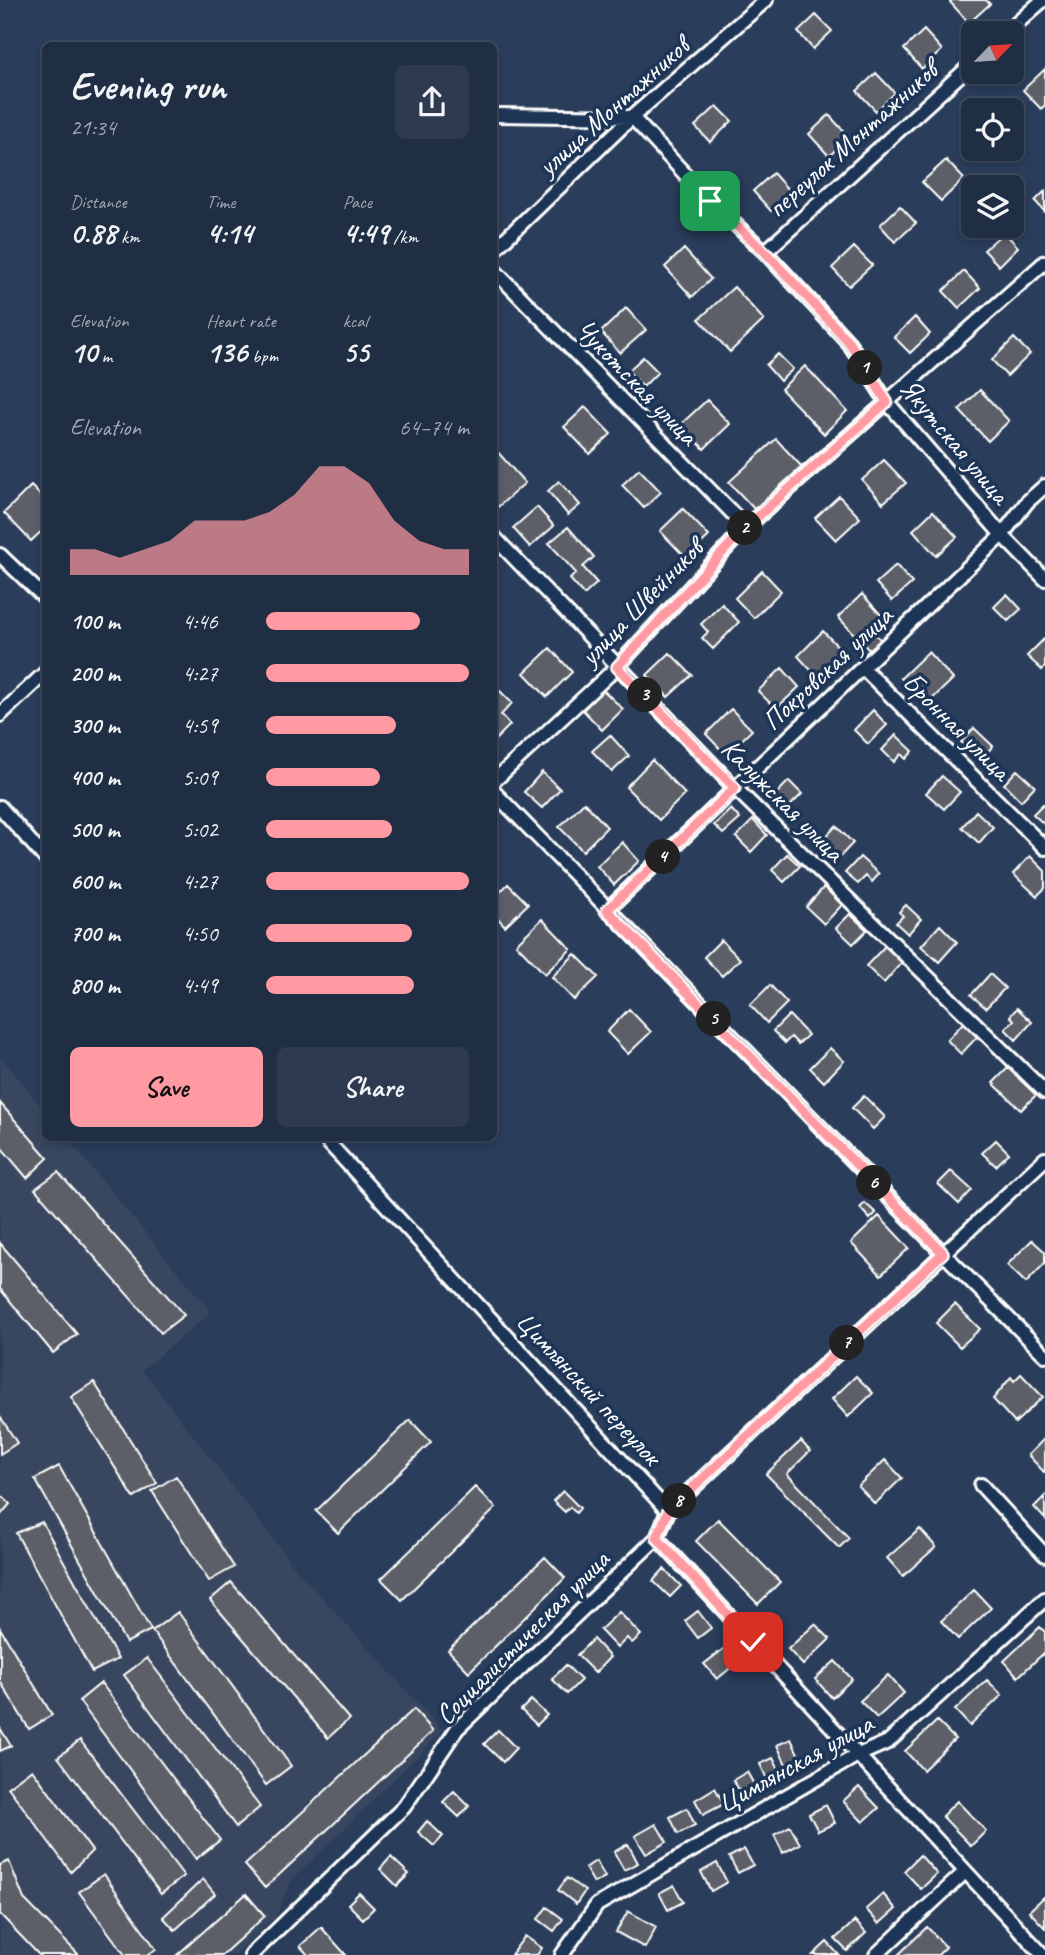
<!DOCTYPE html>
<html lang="en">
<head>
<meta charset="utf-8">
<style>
  :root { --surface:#202e44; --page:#2d3a4f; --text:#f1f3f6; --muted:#a2a8b2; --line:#3d4a5d; --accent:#ff9aa2 }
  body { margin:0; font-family:Caveat,sans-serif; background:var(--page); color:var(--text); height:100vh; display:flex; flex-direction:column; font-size:26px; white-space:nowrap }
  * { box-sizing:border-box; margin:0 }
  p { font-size:23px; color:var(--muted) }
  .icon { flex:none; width:38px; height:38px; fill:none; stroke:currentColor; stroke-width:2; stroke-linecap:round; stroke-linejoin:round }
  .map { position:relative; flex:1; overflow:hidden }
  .panel { position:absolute; left:42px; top:42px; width:455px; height:1099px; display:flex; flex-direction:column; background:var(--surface); border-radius:10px; box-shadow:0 4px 10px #0003,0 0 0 2px var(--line) }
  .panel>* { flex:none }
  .needle { width:46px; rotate:65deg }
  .tools { position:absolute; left:961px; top:21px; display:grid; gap:14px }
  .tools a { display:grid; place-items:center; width:63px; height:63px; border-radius:10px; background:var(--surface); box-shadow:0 4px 10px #0003,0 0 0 2px var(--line); font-size:35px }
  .pin { position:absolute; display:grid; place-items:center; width:60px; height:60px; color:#fff; margin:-30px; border-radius:14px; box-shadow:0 4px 10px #0006 }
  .km { position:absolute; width:35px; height:35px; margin:-18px; border-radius:50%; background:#222; color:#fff; font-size:19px; line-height:35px; text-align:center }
  .round { display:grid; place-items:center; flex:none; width:74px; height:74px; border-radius:10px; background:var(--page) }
  .head { display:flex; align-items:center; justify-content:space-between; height:119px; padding:0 28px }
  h1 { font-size:38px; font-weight:700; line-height:52px }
  .figures { display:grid; grid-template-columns:repeat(3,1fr); gap:10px; height:119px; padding:7px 28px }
  .figures div { display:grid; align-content:center }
  .figures b { font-size:30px; font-weight:700 }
  .figures small { font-size:19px; font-weight:400 }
  .figures p { font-size:19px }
  .chart { height:196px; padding:14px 28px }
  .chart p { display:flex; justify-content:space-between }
  .chart svg { width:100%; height:126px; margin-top:7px; fill:var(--accent); opacity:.7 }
  .cta { display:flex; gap:14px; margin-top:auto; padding:14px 28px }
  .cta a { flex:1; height:80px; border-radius:10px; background:var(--accent); color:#111; font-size:28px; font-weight:700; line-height:80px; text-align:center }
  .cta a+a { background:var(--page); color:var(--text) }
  ul { padding:0 28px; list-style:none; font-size:23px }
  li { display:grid; grid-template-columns:112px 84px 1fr; align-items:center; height:52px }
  li i { height:18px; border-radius:9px; background:var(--accent) }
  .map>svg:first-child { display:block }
  .built { fill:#39475e }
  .building { fill:#5c5f67; stroke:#fff; stroke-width:2 }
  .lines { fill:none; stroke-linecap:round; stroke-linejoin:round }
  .minor-casing { stroke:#fff; stroke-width:18 }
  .minor { stroke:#1d3557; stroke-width:12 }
  .route-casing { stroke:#fff; stroke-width:14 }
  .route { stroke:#ff9aa2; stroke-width:9 }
  .labels { text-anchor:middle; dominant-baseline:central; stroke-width:7; stroke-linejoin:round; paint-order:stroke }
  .street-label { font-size:28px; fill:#fff; stroke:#1d3557 }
</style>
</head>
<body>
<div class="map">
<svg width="1045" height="1955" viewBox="0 0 1045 1955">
  <rect width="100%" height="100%" fill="#2a3d5a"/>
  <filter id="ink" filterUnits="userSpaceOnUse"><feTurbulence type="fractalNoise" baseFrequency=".0143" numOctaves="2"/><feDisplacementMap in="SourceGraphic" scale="14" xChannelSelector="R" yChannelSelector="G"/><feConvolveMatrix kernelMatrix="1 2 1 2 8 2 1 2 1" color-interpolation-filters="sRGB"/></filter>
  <g filter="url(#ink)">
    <!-- built -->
    <path class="built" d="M0,1056L45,1111L46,1138H67L211,1312L142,1370L297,1570L443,1731L291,1881L276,1916L235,1955H0Z"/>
    <!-- building -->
    <path class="building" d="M952,0H986L990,4L969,23L950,2Z
      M816,15L832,31L813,49L798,32Z
      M924,30L942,50L922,69L904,49Z
      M1045,69V105L1041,109L1023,90Z
      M876,73L895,93L876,111L857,91Z
      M717,106L732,121L710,142L695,126Z
      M829,115L849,137L829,156L809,134Z
      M946,160L964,179L941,201L922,182Z
      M773,173L791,193L771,211L753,191Z
      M1045,191V212L1035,201Z
      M900,206L916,223L895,242L880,225Z
      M1004,232L1018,247L999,266L984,250Z
      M854,247L872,265L849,286L832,268Z
      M684,249L711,279L692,297L665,267Z
      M964,271L980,288L959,308L943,291Z
      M734,287L764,320L730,352L699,319Z
      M626,308L646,330L620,353L601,332Z
      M915,317L930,334L910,353L894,337Z
      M1014,338L1030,354L1007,376L992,360Z
      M778,354L793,369L780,381L766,365Z
      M643,357L658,372L643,387L628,371Z
      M805,366L847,411L824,434L781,389Z
      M980,390L1009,421L988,441L959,410Z
      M707,400L730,424L704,449L681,424Z
      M585,407L611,434L590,454L564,427Z
      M776,439L803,468L756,511L729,482Z
      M496,450L525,483L498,507L494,503Z
      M884,460L906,483L883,503L862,480Z
      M639,469L661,492L644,508L622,485Z
      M559,481L580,505L568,515L548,491Z
      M31,486L46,501V527L31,541L4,513Z
      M839,496L860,518L836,540L815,518Z
      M537,507L554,526L530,547L513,528Z
      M683,509L709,536L686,558L660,531Z
      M933,511L957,537L936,556L913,530Z
      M568,527L594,557L583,567L597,583L584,595L570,579L576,573L549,543Z
      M896,565L912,583L892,601L876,583Z
      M762,571L781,591L754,618L735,598Z
      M862,594L883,617L870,629L881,640L869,650L838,617Z
      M1007,594L1021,609L1008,621L994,607Z
      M722,604L739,622L713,649L702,638L708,632L701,624Z
      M823,631L846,655L820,680L798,656Z
      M1045,638V667L1042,670L1027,656Z
      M550,648L572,672L547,697L524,673Z
      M928,652L953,679L926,705L901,678Z
      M670,653L692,675L668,697L647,675Z
      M782,668L799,687L776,709L758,691Z
      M603,690L623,709L602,730L583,710Z
      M500,691L512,703L501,715L510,725L494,741V697Z
      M731,709L752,730L726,755L706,734Z
      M873,710L887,725L868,744L854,730Z
      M974,728L993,746L980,760L961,742Z
      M610,735L629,756L612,772L592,751Z
      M896,735L913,751L906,759L901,754L894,762L882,750Z
      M652,760L685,794L659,820L626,787Z
      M1017,770L1035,786L1021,801L1004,784Z
      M542,772L560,789L542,808L524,792Z
      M942,776L960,792L944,809L926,793Z
      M789,781L802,794L784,812L771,799Z
      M584,802L607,827L583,851L559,827Z
      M1043,804L1045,806V825L1033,814Z
      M731,809L740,819L723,834L714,825Z
      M976,811L993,827L979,843L962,827Z
      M753,820L767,835L751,852L736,837Z
      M836,826L853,843L834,863L817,846Z
      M622,842L639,861L614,885L597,866Z
      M787,854L800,866L784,882L772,870Z
      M1030,856L1045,871V888L1037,896L1013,874Z
      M860,857L879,874L872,882L866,876L858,884L845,873Z
      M508,884L528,904L505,926L494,914V898Z
      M824,887L842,905L824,924L806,907Z
      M906,905L921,919L908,934L896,923L903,916L899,912Z
      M850,914L867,930L853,944L836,928Z
      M542,919L571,949L545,974L516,944Z
      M940,925L957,942L939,962L921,946Z
      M721,940L740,959L722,976L704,957Z
      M885,946L902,962L884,983L866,966Z
      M575,954L598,977L574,1000L552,977Z
      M990,974L1005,988L986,1008L971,995Z
      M770,985L787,1003L767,1023L750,1005Z
      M1017,1008L1032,1022L1016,1040L1005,1029L1014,1020L1010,1016Z
      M629,1009L651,1032L628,1054L607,1032Z
      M789,1015L808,1035L798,1044L791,1037L785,1043L773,1031Z
      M963,1023L977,1037L961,1054L947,1040Z
      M830,1048L844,1061L824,1082L810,1068Z
      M1008,1068L1036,1095L1021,1110L993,1083Z
      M864,1096L885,1117L873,1129L852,1108Z
      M0,1103L48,1158L27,1178L0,1146Z
      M996,1140L1009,1153L996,1166L982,1153Z
      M951,1171L972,1190L959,1204L938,1184Z
      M58,1172L184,1315L161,1333L35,1189Z
      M865,1203L876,1213L870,1219L860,1208Z
      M879,1216L909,1248L881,1275L851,1243Z
      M1032,1240L1045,1252V1263L1026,1283L1007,1265Z
      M0,1243L77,1334L53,1353L0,1289Z
      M955,1304L980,1329L960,1347L936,1323Z
      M1021,1374L1043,1397L1015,1423L993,1399L1011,1377L1014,1381Z
      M856,1376L873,1393L848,1417L832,1399Z
      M94,1382L157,1483L134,1498L71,1397Z
      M0,1416L17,1443L0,1454Z
      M410,1420L431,1442L338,1533L316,1511Z
      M1045,1438V1471L1044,1472L1028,1455Z
      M801,1441L810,1451L787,1474L849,1538L839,1548L766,1474Z
      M885,1460L902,1478L875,1504L858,1486Z
      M59,1466L151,1630L126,1643L35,1479Z
      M176,1476L234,1567L209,1581L152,1491Z
      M475,1487L496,1508L402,1600L381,1579Z
      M563,1491L580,1508L576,1513L570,1507L565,1512L553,1501Z
      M0,1494L10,1504L0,1516Z
      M1045,1496V1519L1034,1507Z
      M718,1519L780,1582L758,1604L696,1541Z
      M42,1522L118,1659L92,1672L16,1533Z
      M920,1529L936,1547L903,1576L887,1558Z
      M545,1557L565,1578L469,1672L448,1650Z
      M664,1569L681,1586L670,1597L653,1581Z
      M231,1582L349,1719L328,1738L210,1600Z
      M974,1590L991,1608L958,1639L941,1621Z
      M698,1611L711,1628L698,1638L685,1621Z
      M178,1612L291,1766L266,1785L152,1631Z
      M619,1612L641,1635L632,1643L627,1638L617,1648L600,1630Z
      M815,1624L830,1639L803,1665L788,1649Z
      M1040,1627L1045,1632V1652L1018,1677L1004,1661Z
      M0,1628L52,1715L29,1729L0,1681Z
      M593,1639L610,1657L595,1673L577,1655Z
      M726,1647L738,1662L717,1679L704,1664Z
      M147,1658L260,1807L236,1827L124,1675Z
      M835,1661L852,1679L832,1698L815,1679Z
      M566,1665L581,1680L567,1694L552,1679Z
      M888,1675L904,1693L877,1718L860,1701Z
      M987,1680L1002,1695L970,1726L955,1710Z
      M101,1683L220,1840L196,1859L79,1701Z
      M531,1700L547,1715L537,1725L521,1710Z
      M414,1709L433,1731L265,1888L245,1865Z
      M937,1721L955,1739L923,1770L905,1751Z
      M0,1728L11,1746L0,1751Z
      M498,1730L516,1748L503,1762L484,1744Z
      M791,1739L802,1762L788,1769L777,1745Z
      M80,1740L184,1876L161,1894L58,1757Z
      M773,1758L781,1774L768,1781L760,1764Z
      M32,1769L92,1851L71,1872L8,1787Z
      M747,1772L756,1788L742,1795L733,1780Z
      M859,1787L879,1808L863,1822L843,1801Z
      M715,1788L724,1804L703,1815L695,1800Z
      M454,1791L469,1806L459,1817L443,1802Z
      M957,1801L986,1831L971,1846L942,1816Z
      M826,1805L835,1823L818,1831L809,1814Z
      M687,1808L695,1825L678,1834L670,1817Z
      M427,1821L443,1836L434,1846L418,1832Z
      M656,1824L667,1842L646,1854L635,1836Z
      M790,1826L800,1844L783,1853L774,1835Z
      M628,1844L638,1863L624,1870L614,1852Z
      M744,1849L753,1865L738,1873L729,1857Z
      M920,1855L937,1874L921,1889L904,1871Z
      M391,1857L409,1874L397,1886L380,1869Z
      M9,1861L24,1899L79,1955H39L0,1914V1865Z
      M596,1861L605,1877L594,1883L585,1868Z
      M717,1863L727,1882L711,1891L701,1872Z
      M104,1874L156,1949L148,1955H125L79,1892Z
      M567,1878L585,1891L576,1904L558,1890Z
      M203,1879L215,1894L175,1930L163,1917Z
      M674,1885L683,1902L668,1910L659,1893Z
      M359,1893L374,1908L363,1919L348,1904Z
      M246,1894L265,1916L222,1955H177Z
      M883,1894L896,1909L879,1924L866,1909Z
      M1045,1896V1928L1029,1911Z
      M547,1907L563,1919L554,1931L538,1919Z
      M628,1911L656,1927L645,1948L616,1932Z
      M855,1921L866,1933L847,1951L835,1939Z
      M321,1927L346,1955H308L300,1946Z
      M927,1927L946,1947L938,1955H898Z
      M525,1936L542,1948L537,1955H511Z
      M827,1942L839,1955H813Z"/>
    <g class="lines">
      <!-- minor casing -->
      <g class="minor-casing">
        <path id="minor" d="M1006,33L1043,0
          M494,115L632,117L710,201L765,252L849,343L887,402L1002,535L1045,579
          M494,250L632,117L766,0
          M765,252L973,63
          M494,270L746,527
          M494,537L735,788L1045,1092
          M0,555L46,599
          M864,669L1045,848
          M0,715L46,672
          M494,781L617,667L746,527L1045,262
          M494,792L943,1253L1045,1355
          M0,807L46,859
          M607,910L1002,535L1027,502L1045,486
          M324,1138L668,1511L657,1538L1043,1955
          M981,1485L1045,1555
          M668,1511L1045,1159
          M251,1955L404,1807L457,1729L657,1538
          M562,1955L597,1905L856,1756L888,1742L1045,1599
          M876,1955L965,1872"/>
      </g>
      <!-- minor -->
      <use href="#minor" class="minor"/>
    </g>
  </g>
  <g class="lines" filter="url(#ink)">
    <!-- route casing -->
    <g class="route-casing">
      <path id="route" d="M710,201L765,252L849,342L887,402L746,527L617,667L735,788L607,910L943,1253L668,1511L657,1538L753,1642"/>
    </g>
    <!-- route -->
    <use href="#route" class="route"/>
  </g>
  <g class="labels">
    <!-- street labels -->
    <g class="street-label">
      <text transform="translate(613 106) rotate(-42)">улица Монтажников</text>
      <text transform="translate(852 139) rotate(-42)">переулок Монтажников</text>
      <text transform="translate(637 382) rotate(46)">Чукотская улица</text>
      <text transform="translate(955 441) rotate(50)">Якутская улица</text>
      <text transform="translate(641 602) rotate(-46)">улица Швейников</text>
      <text transform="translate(827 668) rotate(-43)">Покровская улица</text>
      <text transform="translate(957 726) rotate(45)">Бронная улица</text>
      <text transform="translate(783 800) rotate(45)">Калужская улица</text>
      <text transform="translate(589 1388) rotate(47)">Цимлянский переулок</text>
      <text transform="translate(522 1637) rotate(-45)">Социалистическая улица</text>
      <text transform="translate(795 1763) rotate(-29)">Цимлянская улица</text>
    </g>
  </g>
</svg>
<div class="tools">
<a><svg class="needle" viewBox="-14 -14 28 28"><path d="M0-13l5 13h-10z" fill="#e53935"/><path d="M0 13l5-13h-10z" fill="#a2a8b2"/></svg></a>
<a><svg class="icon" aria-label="locate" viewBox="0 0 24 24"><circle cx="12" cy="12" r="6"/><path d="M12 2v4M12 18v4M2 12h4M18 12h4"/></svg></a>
<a><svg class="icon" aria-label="layers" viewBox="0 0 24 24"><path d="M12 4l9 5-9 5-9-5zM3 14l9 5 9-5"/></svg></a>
</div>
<div class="pin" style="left:710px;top:201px;background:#1e9e55"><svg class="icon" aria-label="arrive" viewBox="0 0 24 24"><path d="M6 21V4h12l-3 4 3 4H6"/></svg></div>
<div class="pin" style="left:753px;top:1642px;background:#d93025"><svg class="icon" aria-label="check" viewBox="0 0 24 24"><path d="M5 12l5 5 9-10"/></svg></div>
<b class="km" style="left:865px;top:368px">1</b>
<b class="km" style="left:745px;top:528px">2</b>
<b class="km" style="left:645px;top:695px">3</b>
<b class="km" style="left:663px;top:857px">4</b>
<b class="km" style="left:714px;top:1019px">5</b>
<b class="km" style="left:874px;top:1183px">6</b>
<b class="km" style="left:847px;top:1343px">7</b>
<b class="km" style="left:679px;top:1501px">8</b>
<section class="panel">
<div class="head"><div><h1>Evening run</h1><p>21:34</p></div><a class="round"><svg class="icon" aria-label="share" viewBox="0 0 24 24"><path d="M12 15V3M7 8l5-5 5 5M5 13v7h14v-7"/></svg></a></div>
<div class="figures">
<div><p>Distance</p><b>0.88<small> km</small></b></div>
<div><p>Time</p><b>4:14</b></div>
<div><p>Pace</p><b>4:49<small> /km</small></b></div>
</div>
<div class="figures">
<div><p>Elevation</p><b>10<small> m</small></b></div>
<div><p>Heart rate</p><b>136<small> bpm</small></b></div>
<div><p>kcal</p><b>55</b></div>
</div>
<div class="chart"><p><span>Elevation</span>64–74 m</p>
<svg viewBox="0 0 160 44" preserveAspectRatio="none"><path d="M0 44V35L10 35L20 38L30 35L40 32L50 25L60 25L70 25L80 22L90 16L100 6L110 6L120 12L130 25L140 32L150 35L160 35V44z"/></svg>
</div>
<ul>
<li><b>100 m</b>4:46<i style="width:76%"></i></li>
<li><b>200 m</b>4:27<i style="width:100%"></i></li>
<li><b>300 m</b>4:59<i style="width:64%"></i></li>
<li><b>400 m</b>5:09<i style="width:56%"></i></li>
<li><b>500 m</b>5:02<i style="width:62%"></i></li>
<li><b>600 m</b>4:27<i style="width:100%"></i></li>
<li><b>700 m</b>4:50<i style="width:72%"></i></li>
<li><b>800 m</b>4:49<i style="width:73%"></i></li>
</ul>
<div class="cta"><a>Save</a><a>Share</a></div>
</section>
</div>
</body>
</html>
